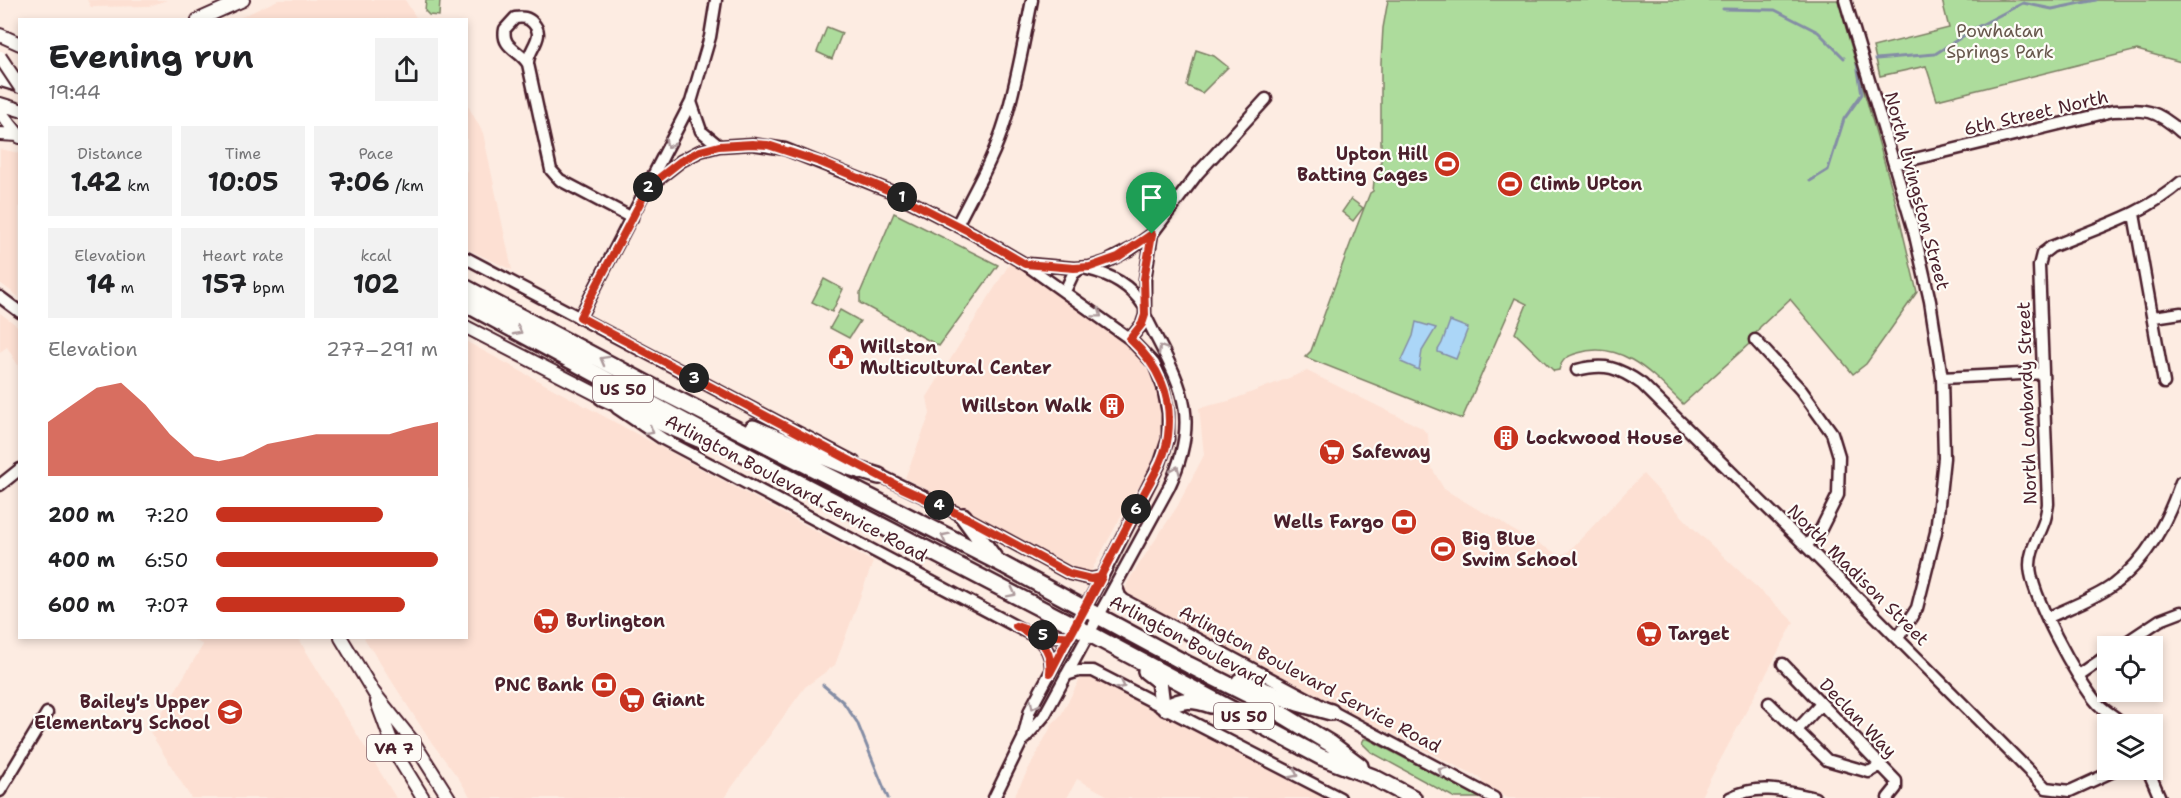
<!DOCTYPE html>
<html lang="en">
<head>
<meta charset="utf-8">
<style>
  :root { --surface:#fff; --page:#f2f2f2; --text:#202124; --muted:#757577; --accent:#c8321e }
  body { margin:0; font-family:"Shantell Sans",sans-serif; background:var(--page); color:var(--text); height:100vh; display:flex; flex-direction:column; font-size:22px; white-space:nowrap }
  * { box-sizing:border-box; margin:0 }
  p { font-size:20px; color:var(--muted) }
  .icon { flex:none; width:33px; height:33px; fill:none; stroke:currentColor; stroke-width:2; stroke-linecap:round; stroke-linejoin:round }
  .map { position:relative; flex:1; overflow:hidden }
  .drawer { position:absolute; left:18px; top:18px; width:450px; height:621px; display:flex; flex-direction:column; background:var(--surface); border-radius:0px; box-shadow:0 3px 9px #0003 }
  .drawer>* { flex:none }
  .buttons { position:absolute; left:2097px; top:636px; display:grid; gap:12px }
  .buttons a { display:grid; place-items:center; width:66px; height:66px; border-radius:0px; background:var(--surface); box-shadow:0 3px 9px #0003; font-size:30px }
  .pin { position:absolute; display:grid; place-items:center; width:51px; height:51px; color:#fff; margin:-62px -26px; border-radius:50% 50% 50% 0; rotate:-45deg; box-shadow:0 0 6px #0007 }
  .pin .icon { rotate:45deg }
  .km { position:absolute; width:30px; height:30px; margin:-15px; border-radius:50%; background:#222; color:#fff; font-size:16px; line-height:30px; text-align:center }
  .round { display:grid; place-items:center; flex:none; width:63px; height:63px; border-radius:0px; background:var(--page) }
  .summary { display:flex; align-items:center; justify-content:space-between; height:102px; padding:0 30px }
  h1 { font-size:33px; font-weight:700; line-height:45px }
  .figures { display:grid; grid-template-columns:repeat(3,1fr); gap:9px; height:102px; padding:6px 30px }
  .figures div { display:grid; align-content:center; border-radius:0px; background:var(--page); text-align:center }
  .figures b { font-size:26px; font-weight:700 }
  .figures small { font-size:16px; font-weight:400 }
  .figures p { font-size:16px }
  .chart { height:168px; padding:12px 30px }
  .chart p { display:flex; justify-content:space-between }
  .chart svg { width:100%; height:108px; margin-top:6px; fill:var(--accent); opacity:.7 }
  ul { padding:0 30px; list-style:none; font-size:20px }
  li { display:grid; grid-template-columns:96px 72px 1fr; align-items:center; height:45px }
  li i { height:15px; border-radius:8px; background:var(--accent) }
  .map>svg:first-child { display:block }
  .built { fill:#fde0d3 }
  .green { fill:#addc9c; stroke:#7c7e64; stroke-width:1.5 }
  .water { fill:#abd6f7; stroke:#848da5; stroke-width:1.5 }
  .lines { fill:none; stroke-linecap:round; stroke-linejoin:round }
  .stream { stroke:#848da5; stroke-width:3 }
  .minor-casing { stroke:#4a1f2b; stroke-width:15 }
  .major-casing { stroke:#4a1f2b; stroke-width:16 }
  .highway-casing { stroke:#4a1f2b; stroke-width:20 }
  .minor { stroke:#fdfcf7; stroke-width:10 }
  .major { stroke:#fdfcf7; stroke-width:12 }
  .highway { stroke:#fdfcf7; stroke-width:15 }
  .major-bridge-casing { stroke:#4a1f2b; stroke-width:16; stroke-linecap:butt }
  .major-bridge { stroke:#fdfcf7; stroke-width:12 }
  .oneway { stroke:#ac999b }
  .route-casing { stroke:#fff; stroke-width:12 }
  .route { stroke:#c8321e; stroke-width:8 }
  .labels { text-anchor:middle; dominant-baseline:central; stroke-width:4.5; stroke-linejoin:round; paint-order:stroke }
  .shield { fill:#fdfcf7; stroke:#806168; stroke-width:1.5 }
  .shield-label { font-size:16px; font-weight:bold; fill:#4a1f2b }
  .park-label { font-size:18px; fill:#68584d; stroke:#fdfcf7 }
  .street-label { font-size:18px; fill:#4a1f2b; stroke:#fdfcf7 }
  .poi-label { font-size:18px; font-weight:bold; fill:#4a1f2b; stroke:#fdfcf7; text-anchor:start }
</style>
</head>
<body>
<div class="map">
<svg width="2181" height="798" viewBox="0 0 2181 798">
  <rect width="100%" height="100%" fill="#fdece2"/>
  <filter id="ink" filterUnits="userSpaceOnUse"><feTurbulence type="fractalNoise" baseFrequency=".0167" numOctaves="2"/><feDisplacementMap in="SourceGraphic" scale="12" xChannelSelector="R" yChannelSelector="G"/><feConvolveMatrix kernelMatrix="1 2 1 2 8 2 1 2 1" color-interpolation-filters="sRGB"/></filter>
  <g filter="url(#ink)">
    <!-- built -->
    <path class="built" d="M87,0H167L149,6L91,7Z
      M278,0H405L417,19H237Z
      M467,104L483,133L512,270L467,249Z
      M0,149L19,153V297L0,283Z
      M1010,263L1051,288L1130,345L1148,369L1157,393L1161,414V434L1157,453L1148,475L1134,493L1089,575L905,478L930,414L927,397Z
      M0,313L19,327V367L7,347L0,352Z
      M467,342L873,562L835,665L805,687L724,798H471L459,779L429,739L364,638H466Z
      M1307,371L1422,428L1428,435L1430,465L1444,489L1479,510L1499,520L1511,529L1558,554H1564L1569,551L1643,474L1692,527L1794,622L1700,798H1508L1484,785L1480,778L1382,729L1362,721L1127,597L1124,593L1128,581L1177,507L1204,455L1199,408L1229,401Z
      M191,638H298L396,798H191L150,732L203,645Z
      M1091,675L1323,798H1112L1077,779L1067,798H1013L1053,723L1061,715L1080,679Z"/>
    <!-- green -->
    <path class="green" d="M426,0H440L439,16L429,15L425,11Z
      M1388,0H1838L1894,196L1917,292L1866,364L1853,374L1790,299L1760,327L1749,344L1683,404C1655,377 1623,339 1578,353C1567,356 1562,359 1559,370L1554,371L1515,333L1527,304L1515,298L1462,419L1305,357L1311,351C1330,298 1349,245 1370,193L1373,191L1374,181L1381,161V62L1383,28Z
      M1942,0H2181V62L2137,50L1937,100L1926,66L1880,76L1873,47L1949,28Z
      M827,27L842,33L832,59L817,52Z
      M1196,50L1214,56L1228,67L1202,93L1187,86Z
      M1351,199L1363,208L1353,221L1342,212Z
      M894,213L998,265L939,346L860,303V293Z
      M824,279L843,289L832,312L812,302Z
      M840,310L860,321L849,338L830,328Z
      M1364,739H1368L1480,798H1455L1371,752L1362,743Z"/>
    <!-- water -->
    <path class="water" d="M1450,321L1468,328L1456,359L1438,352V350L1442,343Z
      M1416,322L1436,328L1422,351L1419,370L1401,362L1413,336Z"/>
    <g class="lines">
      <!-- stream -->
      <path class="stream" d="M1723,9L1775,10L1818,32L1844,58
        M1876,59L1935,54L1979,26L2023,3L2052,9L2096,0
        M1810,181L1828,170L1844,119L1862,94L1857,64
        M823,685L843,702L857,722L888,798"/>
      <!-- minor casing -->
      <g class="minor-casing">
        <path id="minor" d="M1845,0L1914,231L1930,301L1942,378L1944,458L1936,532L1917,608L1898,638
          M528,64C527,49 547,37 533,23C528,17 522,17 515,18L505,29C501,48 520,50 528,64L551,170L560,180L632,218
          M691,102L701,131L719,146
          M1894,164L2113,111C2146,109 2156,109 2181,132
          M649,186L681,161L700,151L719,146L752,144L785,149L890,191L972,233L1025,264L1130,339L1154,364L1163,387L1168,413V439L1160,463L1102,577L1030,710L1023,739L994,798
          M2134,214L2164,383
          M957,225C974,191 994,158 1005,121C1017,82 1024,40 1032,0
          M466,258L854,462
          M1029,264L1074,268L1090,267L1106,262L1131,249L1152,234L1198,173L1266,99
          M1087,269C1112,275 1130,285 1144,306
          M1065,291L1073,274L1081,268
          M0,297L20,312
          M580,317L691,102L710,37L716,0
          M2154,317L2181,313
          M1130,339L1142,324L1145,315V279L1152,234
          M1755,340L1801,390L1832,433L1839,456L1838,495L1821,529L1806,546
          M1577,370C1605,363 1618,367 1642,384L1806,546L2046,788L2070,791L2116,770
          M1942,378L2043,373
          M617,408L663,439L1036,637C1046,646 1052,655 1051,670
          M873,472L967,518L1070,574L1091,579L1102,577
          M0,485L20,469
          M1116,585L1120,596L1124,600L1494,798
          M2047,618C2066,609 2098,597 2113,585C2148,559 2167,522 2181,482
          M1032,632L1054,637L1070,636
          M2121,646L2160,620L2181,612
          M1783,664L1896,781V788L1888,798
          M1066,675L1079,671H1093L1340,798
          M2079,675L2108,655
          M1769,703L1827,760L1869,772L1881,765
          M2123,724C2116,717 2106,712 2098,704C2078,682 2030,594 2030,565C2030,549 2039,537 2044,522C2046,517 2047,510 2048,504L2039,266L2042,254L2051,247C2096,228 2144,215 2181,182
          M1797,730L1821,704
          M1025,738L1044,716L1169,487C1204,412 1178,382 1145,315
          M2148,770L2160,798
          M0,791L47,713
          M1730,798C1759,783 1785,791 1815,798"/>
      </g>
      <!-- major casing -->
      <g class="major-casing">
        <path id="major" d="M198,20L243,0
          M0,35L20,44
          M0,104L20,110
          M0,112L20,137
          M0,134L18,135
          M466,327L602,397
          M341,638L374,693L414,743L449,798
          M377,702L396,754L423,798"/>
      </g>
      <!-- highway casing -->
      <g class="highway-casing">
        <path id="highway" d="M0,78L20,84
          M466,288L653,387L998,562L1189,665L1257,699L1331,744L1360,766
          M466,304L780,473L1088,633L1321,757L1373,777L1413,798
          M602,397L699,439
          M753,428L849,467L879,476
          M963,516L994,558
          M1146,671L1159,681L1162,705
          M1240,681L1298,703L1331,712
          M1166,708C1182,698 1194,699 1211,705"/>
      </g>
      <!-- minor -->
      <use href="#minor" class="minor"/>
      <!-- major -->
      <use href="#major" class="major"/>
      <!-- highway -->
      <use href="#highway" class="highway"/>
      <!-- major-bridge casing -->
      <g class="major-bridge-casing">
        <path id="major-bridge" d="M0,57L20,87"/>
      </g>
      <!-- major-bridge -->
      <use href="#major-bridge" class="major-bridge"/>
    </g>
    <!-- one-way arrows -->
    <defs><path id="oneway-chevron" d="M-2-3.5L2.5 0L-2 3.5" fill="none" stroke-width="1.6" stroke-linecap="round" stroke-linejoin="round" transform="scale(1.5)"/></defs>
    <g class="oneway">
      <use href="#oneway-chevron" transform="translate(669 144) rotate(117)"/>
      <use href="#oneway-chevron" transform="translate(1098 314) rotate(37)"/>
      <use href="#oneway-chevron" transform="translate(518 331) rotate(28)"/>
      <use href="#oneway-chevron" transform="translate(1162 349) rotate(-121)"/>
      <use href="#oneway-chevron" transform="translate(604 360) rotate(-151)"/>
      <use href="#oneway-chevron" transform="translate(650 431) rotate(31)"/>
      <use href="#oneway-chevron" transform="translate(1176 470) rotate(-68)"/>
      <use href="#oneway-chevron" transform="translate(945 537) rotate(-153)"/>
      <use href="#oneway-chevron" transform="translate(1012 593) rotate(27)"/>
      <use href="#oneway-chevron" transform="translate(1121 685) rotate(27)"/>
      <use href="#oneway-chevron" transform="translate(1034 705) rotate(116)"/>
      <use href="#oneway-chevron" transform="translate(1442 771) rotate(-152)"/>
      <use href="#oneway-chevron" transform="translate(1294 774) rotate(28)"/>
    </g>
  </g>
  <g class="lines" filter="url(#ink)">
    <!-- route casing -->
    <g class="route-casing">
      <path id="route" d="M1152,234L1118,257L1090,267L1074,268L1025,264L972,233L890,191L820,162L768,145L752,144L719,146L700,151L681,161L649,186L580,317L902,488L967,518L1070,574L1091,579L1102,577L1070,636C1050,637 1035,633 1016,626C1038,638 1053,646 1050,673C1079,616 1110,560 1139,503C1149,482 1165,461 1168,436C1173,396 1159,366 1130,339L1142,324L1145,315L1144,279L1152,234"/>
    </g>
    <!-- route -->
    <use href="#route" class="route"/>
  </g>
  <!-- icons -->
  <defs>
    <g id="stadium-disc" transform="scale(1.35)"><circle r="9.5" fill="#c8321e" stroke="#fdfcf7"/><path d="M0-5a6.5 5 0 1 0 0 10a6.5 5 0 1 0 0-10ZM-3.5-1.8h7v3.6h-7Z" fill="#fff"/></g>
    <g id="civic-disc" transform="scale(1.35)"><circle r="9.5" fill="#c8321e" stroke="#fdfcf7"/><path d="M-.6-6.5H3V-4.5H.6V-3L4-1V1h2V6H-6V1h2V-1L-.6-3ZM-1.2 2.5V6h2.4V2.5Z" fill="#fff"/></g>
    <g id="building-disc" transform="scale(1.35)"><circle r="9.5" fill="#c8321e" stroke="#fdfcf7"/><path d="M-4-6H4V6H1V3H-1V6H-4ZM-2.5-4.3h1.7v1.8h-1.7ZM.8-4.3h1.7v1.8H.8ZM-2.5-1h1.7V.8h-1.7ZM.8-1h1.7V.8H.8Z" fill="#fff"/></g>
    <g id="supermarket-disc" transform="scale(1.35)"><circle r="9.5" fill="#c8321e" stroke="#fdfcf7"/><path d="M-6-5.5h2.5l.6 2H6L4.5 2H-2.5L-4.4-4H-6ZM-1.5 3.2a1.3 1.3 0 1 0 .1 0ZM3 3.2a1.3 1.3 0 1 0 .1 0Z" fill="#fff"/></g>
    <g id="bank-disc" transform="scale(1.35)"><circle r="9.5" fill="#c8321e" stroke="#fdfcf7"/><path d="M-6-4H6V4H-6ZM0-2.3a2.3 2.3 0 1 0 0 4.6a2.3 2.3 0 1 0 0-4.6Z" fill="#fff"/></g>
    <g id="school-disc" transform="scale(1.35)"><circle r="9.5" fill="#c8321e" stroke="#fdfcf7"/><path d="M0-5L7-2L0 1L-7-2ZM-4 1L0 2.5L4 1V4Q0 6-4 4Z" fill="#fff"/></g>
  </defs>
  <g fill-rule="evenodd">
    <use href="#stadium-disc" x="1447" y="164"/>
    <use href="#stadium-disc" x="1510" y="184"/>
    <use href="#civic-disc" x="841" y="357"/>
    <use href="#building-disc" x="1112" y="406"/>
    <use href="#building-disc" x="1506" y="438"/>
    <use href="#supermarket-disc" x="1332" y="452"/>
    <use href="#bank-disc" x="1404" y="522"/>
    <use href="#stadium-disc" x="1443" y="549"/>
    <use href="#supermarket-disc" x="546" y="621"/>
    <use href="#supermarket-disc" x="1649" y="634"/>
    <use href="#bank-disc" x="604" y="685"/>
    <use href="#supermarket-disc" x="632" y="700"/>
    <use href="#school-disc" x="230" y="712"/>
  </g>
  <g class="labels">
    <!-- shield labels -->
    <g class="shield">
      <rect x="593" y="376" width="60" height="26" rx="4.5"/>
      <rect x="1214" y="703" width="60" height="26" rx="4.5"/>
      <rect x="367" y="735" width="54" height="26" rx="4.5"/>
    </g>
    <g class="shield-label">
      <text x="623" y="389">US 50</text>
      <text x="1244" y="716">US 50</text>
      <text x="394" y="748">VA 7</text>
    </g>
    <!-- park labels -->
    <g class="park-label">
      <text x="2000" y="31">Powhatan<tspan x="2000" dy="21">Springs Park</tspan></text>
    </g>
    <!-- street labels -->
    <g class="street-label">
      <text transform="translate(2036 113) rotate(-13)">6th Street North</text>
      <text transform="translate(1917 191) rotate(75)">North Livingston Street</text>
      <text transform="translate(2027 403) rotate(-92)">North Lombardy Street</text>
      <text transform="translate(796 488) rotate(28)">Arlington Boulevard Service Road</text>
      <text transform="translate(1858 575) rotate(45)">North Madison Street</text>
      <text transform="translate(1188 641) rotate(28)">Arlington Boulevard</text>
      <text transform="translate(1310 679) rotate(28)">Arlington Boulevard Service Road</text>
      <text transform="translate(1858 718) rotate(46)">Declan Way</text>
    </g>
    <!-- poi labels -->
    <g class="poi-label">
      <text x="1428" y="154" text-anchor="end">Upton Hill<tspan x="1428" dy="21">Batting Cages</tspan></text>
      <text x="1530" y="184">Climb UPton</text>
      <text x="860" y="347">Willston<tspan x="860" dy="21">Multicultural Center</tspan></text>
      <text x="1092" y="406" text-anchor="end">Willston Walk</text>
      <text x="1526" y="438">Lockwood House</text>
      <text x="1352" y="452">Safeway</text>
      <text x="1384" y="522" text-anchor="end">Wells Fargo</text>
      <text x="1462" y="539">Big Blue<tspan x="1462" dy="21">Swim School</tspan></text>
      <text x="566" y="621">Burlington</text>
      <text x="1668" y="634">Target</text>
      <text x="584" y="685" text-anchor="end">PNC Bank</text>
      <text x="652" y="700">Giant</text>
      <text x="210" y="702" text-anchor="end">Bailey's Upper<tspan x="210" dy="21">Elementary School</tspan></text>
    </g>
  </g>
</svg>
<div class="buttons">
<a><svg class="icon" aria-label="locate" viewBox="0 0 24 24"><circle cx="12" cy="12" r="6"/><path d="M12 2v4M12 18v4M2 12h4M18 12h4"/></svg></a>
<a><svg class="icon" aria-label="layers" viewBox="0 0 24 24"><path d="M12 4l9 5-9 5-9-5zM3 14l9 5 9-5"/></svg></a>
</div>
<div class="pin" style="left:1152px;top:234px;background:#1e9e55"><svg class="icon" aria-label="arrive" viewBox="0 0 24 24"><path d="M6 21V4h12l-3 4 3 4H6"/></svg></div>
<b class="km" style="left:902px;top:197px">1</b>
<b class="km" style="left:648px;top:187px">2</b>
<b class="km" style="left:694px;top:378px">3</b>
<b class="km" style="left:939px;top:505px">4</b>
<b class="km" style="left:1043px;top:635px">5</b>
<b class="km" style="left:1136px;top:509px">6</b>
<section class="drawer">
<div class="summary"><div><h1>Evening run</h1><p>19:44</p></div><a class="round"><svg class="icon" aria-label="share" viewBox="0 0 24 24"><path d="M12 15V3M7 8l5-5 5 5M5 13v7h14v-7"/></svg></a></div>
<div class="figures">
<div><p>Distance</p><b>1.42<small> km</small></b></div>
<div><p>Time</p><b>10:05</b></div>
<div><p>Pace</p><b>7:06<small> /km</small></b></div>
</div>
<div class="figures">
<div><p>Elevation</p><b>14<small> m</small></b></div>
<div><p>Heart rate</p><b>157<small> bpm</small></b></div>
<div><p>kcal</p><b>102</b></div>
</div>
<div class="chart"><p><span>Elevation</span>277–291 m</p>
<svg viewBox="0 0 160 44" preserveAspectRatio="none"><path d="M0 44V22L10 15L20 8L30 6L40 15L50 27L60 36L70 38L80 36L90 31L100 29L110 27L120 27L130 27L140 27L150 24L160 22V44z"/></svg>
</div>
<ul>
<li><b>200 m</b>7:20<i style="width:75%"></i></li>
<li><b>400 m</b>6:50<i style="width:100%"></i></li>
<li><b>600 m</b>7:07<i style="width:85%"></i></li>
</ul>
</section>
</div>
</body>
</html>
